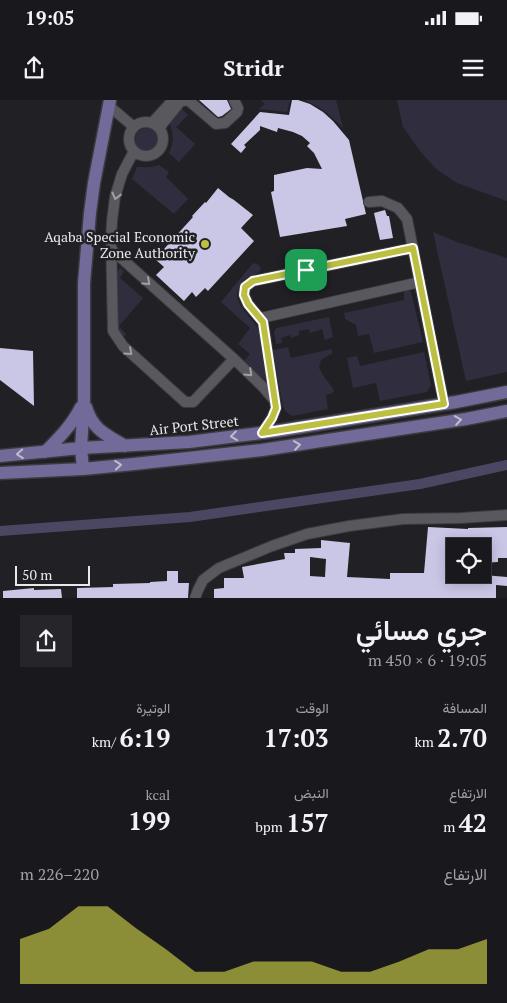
<!DOCTYPE html>
<html lang="ar">
<head>
<meta charset="utf-8">
<style>
  :root { --surface:#19181c; --page:#262529; --text:#f1f3f6; --muted:#9fa0a3; --line:#37373b; --accent:#bdbf43 }
  body { margin:0; font-family:"PT Serif",Vazirmatn,serif; background:var(--page); color:var(--text); direction:rtl; height:100vh; display:flex; flex-direction:column; font-size:19px; white-space:nowrap }
  * { box-sizing:border-box; margin:0 }
  p { font-size:16px; color:var(--muted) }
  .icon { flex:none; width:28px; height:28px; fill:none; stroke:currentColor; stroke-width:2; stroke-linecap:round; stroke-linejoin:round }
  .map { position:relative; height:498px; overflow:hidden; direction:ltr }
  .panel { display:flex; flex-direction:column; background:var(--surface); flex:1 }
  .panel>* { flex:none }
  .controls { position:absolute; left:446px; top:438px; display:grid; gap:10px }
  .controls a { display:grid; place-items:center; width:45px; height:45px; border-radius:0px; background:var(--surface); box-shadow:0 2px 12px #0003,0 0 0 1px var(--line); font-size:25px }
  .scale { position:absolute; left:15px; bottom:12px; width:75px; box-sizing:border-box; padding-left:5px; border:2px solid #e9e9ec; border-top:0; font-size:14px; line-height:18px; white-space:nowrap; color:#e9e9ec; -webkit-text-stroke:4px #212025; paint-order:stroke }
  .pin { position:absolute; display:grid; place-items:center; width:42px; height:42px; color:#fff; margin:-21px; border-radius:10px; box-shadow:0 2px 8px #0006 }
  .round { display:grid; place-items:center; flex:none; width:52px; height:52px; border-radius:0px; background:var(--page) }
  .headline { display:flex; align-items:center; justify-content:space-between; height:85px; padding:0 20px }
  h1 { font-size:28px; font-weight:600; line-height:38px }
  .figures { display:grid; grid-template-columns:repeat(3,1fr); gap:8px; height:85px; padding:5px 20px }
  .figures div { display:grid; align-content:center }
  .figures b { font-size:25px; font-weight:600 }
  .figures small { font-size:14px; font-weight:400 }
  .figures p { font-size:14px }
  .chart { height:140px; padding:10px 20px }
  .chart p { display:flex; justify-content:space-between }
  .chart svg { width:100%; height:90px; margin-top:5px; fill:var(--accent); opacity:.7 }
  .status { display:flex; justify-content:space-between; align-items:center; height:35px; padding:0 25px; background:var(--surface); direction:ltr }
  .status svg { height:14px; fill:currentColor }
  header { display:flex; justify-content:space-between; align-items:center; height:65px; padding:0 20px; background:var(--surface); font-size:22px; font-weight:600 }
  .map>svg:first-child { display:block }
  .green { fill:#302e3e }
  .lines { fill:none; stroke-linecap:round; stroke-linejoin:round }
  .canal { stroke:#4b4762; stroke-width:10 }
  .building { fill:#c9c6e6; fill-rule:evenodd }
  .minor-casing { stroke:#3b3b3f; stroke-width:12 }
  .major-casing { stroke:#3b3b3f; stroke-width:15 }
  .minor { stroke:#59585e; stroke-width:10 }
  .major { stroke:#726a99; stroke-width:12 }
  .oneway { stroke:#a1a0a5 }
  .oneway2 { stroke:#bfbdcf }
  .route-casing { stroke:#fff; stroke-width:10 }
  .route { stroke:#bdbf43; stroke-width:6 }
  .poi-dot { fill:#bdbf43; stroke:#212025; stroke-width:2 }
  .labels { text-anchor:middle; dominant-baseline:central; stroke-width:5; stroke-linejoin:round; paint-order:stroke }
  .poi-label { font-size:14px; fill:#e9e9ec; stroke:#212025; text-anchor:end }
  .street-label { font-size:14px; fill:#e9e9ec; stroke:#212025 }
</style>
</head>
<body>
<div class="status"><b>19:05</b><svg viewBox="0 0 49 12"><path d="M0 12V9h3v3zM5 12V6h3v6zM10 12V3h3v9zM15 12V0h3v12zM26 1h20v11H26zM47 4h2v5h-2z"/></svg></div>
<header><svg class="icon" aria-label="menu" viewBox="0 0 24 24"><path d="M4 6h16M4 12h16M4 18h16"/></svg>Stridr<svg class="icon" aria-label="share" viewBox="0 0 24 24"><path d="M12 15V3M7 8l5-5 5 5M5 13v7h14v-7"/></svg></header>
<div class="map">
<svg width="507" height="498" viewBox="0 0 507 498">
  <rect width="100%" height="100%" fill="#212025"/>
  <!-- green -->
  <path class="green" d="M261,0H290L287,12L259,9L265,4Z
    M304,0H336L343,28C331,16 320,6 304,0Z
    M397,0H507V101L457,83L436,69L420,51L403,27Z
    M182,9L188,15L176,27L195,44L179,62L169,53C174,41 174,35 169,22L179,10Z
    M135 40a12 12 0 1 1 24 0a12 12 0 1 1-24 0Z
    M159,65L169,72L166,77L188,99L174,114L132,79L137,67C146,67 150,68 159,65Z
    M433,132L457,142L507,158V272L466,281Z
    M253,163L259,165L261,169L258,173L244,179C242,183 238,188 237,193C236,207 253,218 258,229C265,242 266,264 266,279L262,278L243,262L250,254L238,244L250,228L221,202Z
    M120,168L124,171L120,178L143,198L119,226L125,233L126,235L120,237L116,230L117,172Z
    M409,190L411,192L423,242L374,253L369,234L358,236L356,225L345,219L344,213L404,200V192Z
    M329,217L333,237L325,240L322,229L310,233L309,229L299,231V235L291,238L290,235L281,238L282,243L276,244L274,232L276,228Z
    M288,247L291,258L332,249V254L329,255L321,260L319,268L325,278L334,290L333,293L326,295L328,309L292,316L286,312L283,307L273,250Z
    M424,252L431,285L427,292L380,301L376,283L353,288L347,258L357,256L360,266Z"/>
  <g class="lines">
    <!-- canal -->
    <path class="canal" d="M0,431L190,417L420,384L507,365"/>
  </g>
  <!-- building -->
  <path class="building" d="M199,0H227L231,9L222,16L218,17Z
    M292,0H298L310,4L323,12L333,21L349,40L366,114L345,119L347,126L280,137L271,92L274,91V75L307,68L322,69L314,53L307,46L310,43L302,36L293,32L278,28L277,32L260,26V30L244,45L246,47L241,53L231,44L260,12L289,15Z
    M218,88L229,97L234,100L253,115L241,128L254,141L208,191L205,188L196,197L192,192L184,201L156,175L164,167L155,159L193,117L192,116L205,102L206,103Z
    M385,110L387,116H389L393,138L380,140L374,113Z
    M0,248L33,251L34,306L0,280Z
    M428,427L468,429V428L507,427V458H498V462L482,463V446H455V463H452L451,472H455V474H472L507,477V486L496,485V498H214V489L224,488V478H244L242,467L285,459L284,453H295V449L321,448V440L350,443L347,477L390,479V473H424ZM310,457L326,459L325,477L310,476Z
    M167,471H178V483H189L188,498H77V488L113,487V484L150,483V482L167,481Z
    M34,488V490L61,489L62,498H3V491Z"/>
  <g class="lines">
    <!-- minor casing -->
    <g class="minor-casing">
      <path id="minor" d="M109,6L134,27
        M129 39a17 17 0 1 1 34 0a17 17 0 1 1-34 0Z
        M152,23L173,0
        M159,28L180,2L187,0L189,1L216,24L225,23L237,12L238,8L234,0
        M134,51L122,74L115,97L112,121L111,139L113,231L123,246L185,302H193L234,259L263,287L275,301
        M369,102L382,101L398,108L407,119L444,304
        M111,149L234,259
        M261,218L420,182
        M262,333L272,318L276,308L263,222L248,204L244,195L245,187L253,181L413,148
        M195,498L198,490L203,480L219,468L272,446L307,434L349,426L403,419L461,418L507,415"/>
    </g>
    <!-- major casing -->
    <g class="major-casing">
      <path id="major" d="M86,307C93,330 105,334 125,346
        M45,352C59,338 72,325 81,307
        M0,356L81,348L189,342L277,331L456,302L507,292
        M83,369L81,348L84,300V183L90,113L94,83L110,0
        M0,373L83,369L134,364L262,350L466,319L507,311"/>
    </g>
    <!-- minor -->
    <use href="#minor" class="minor"/>
    <!-- major -->
    <use href="#major" class="major"/>
  </g>
  <!-- one-way arrows -->
  <defs><path id="oneway-chevron" d="M-2-3.5L2.5 0L-2 3.5" fill="none" stroke-width="1.6" stroke-linecap="round" stroke-linejoin="round" transform="scale(1.25)"/></defs>
  <g class="oneway">
    <use href="#oneway-chevron" transform="translate(116 96) rotate(104)"/>
    <use href="#oneway-chevron" transform="translate(147 182) rotate(42)"/>
    <use href="#oneway-chevron" transform="translate(129 252) rotate(42)"/>
    <use href="#oneway-chevron" transform="translate(249 273) rotate(44)"/>
  </g>
  <g class="oneway2">
    <use href="#oneway-chevron" transform="translate(458 320) rotate(-9)"/>
    <use href="#oneway-chevron" transform="translate(234 336) rotate(173)"/>
    <use href="#oneway-chevron" transform="translate(297 345) rotate(-8)"/>
    <use href="#oneway-chevron" transform="translate(20 354) rotate(176)"/>
    <use href="#oneway-chevron" transform="translate(118 365) rotate(-5)"/>
  </g>
  <g class="lines">
    <!-- route casing -->
    <g class="route-casing">
      <path id="route" d="M413,148L444,304L262,333L272,318L276,308L263,222L248,204L244,195L245,187L253,181Z"/>
    </g>
    <!-- route -->
    <use href="#route" class="route"/>
  </g>
  <!-- markers -->
  <circle class="poi-dot" cx="205" cy="144" r="5"/>
  <g class="labels">
    <!-- poi labels -->
    <g class="poi-label">
      <text x="195" y="136">Aqaba Special Economic<tspan x="195" dy="16">Zone Authority</tspan></text>
    </g>
    <!-- street labels -->
    <g class="street-label">
      <text transform="translate(194 325) rotate(-6)">Air Port Street</text>
    </g>
  </g>
</svg>
<div class="controls">
<a><svg class="icon" aria-label="locate" viewBox="0 0 24 24"><circle cx="12" cy="12" r="6"/><path d="M12 2v4M12 18v4M2 12h4M18 12h4"/></svg></a>
</div>
<div class="scale">50 m</div>
<div class="pin" style="left:306px;top:170px;background:#1e9e55"><svg class="icon" aria-label="arrive" viewBox="0 0 24 24"><path d="M6 21V4h12l-3 4 3 4H6"/></svg></div>
</div>
<section class="panel">
<div class="headline"><div><h1>جري مسائي</h1><p>19:05 · 6 × 450 m</p></div><a class="round"><svg class="icon" aria-label="share" viewBox="0 0 24 24"><path d="M12 15V3M7 8l5-5 5 5M5 13v7h14v-7"/></svg></a></div>
<div class="figures">
<div><p>المسافة</p><b>2.70<small> km</small></b></div>
<div><p>الوقت</p><b>17:03</b></div>
<div><p>الوتيرة</p><b>6:19<small> /km</small></b></div>
</div>
<div class="figures">
<div><p>الارتفاع</p><b>42<small> m</small></b></div>
<div><p>النبض</p><b>157<small> bpm</small></b></div>
<div><p>kcal</p><b>199</b></div>
</div>
<div class="chart"><p><span>الارتفاع</span>220–226 m</p>
<svg viewBox="0 0 160 44" preserveAspectRatio="none"><path d="M0 44V22L10 17L20 6L30 6L40 17L50 27L60 38L70 38L80 33L90 33L100 33L110 38L120 38L130 33L140 27L150 27L160 22V44z"/></svg>
</div>
</section>
</body>
</html>
